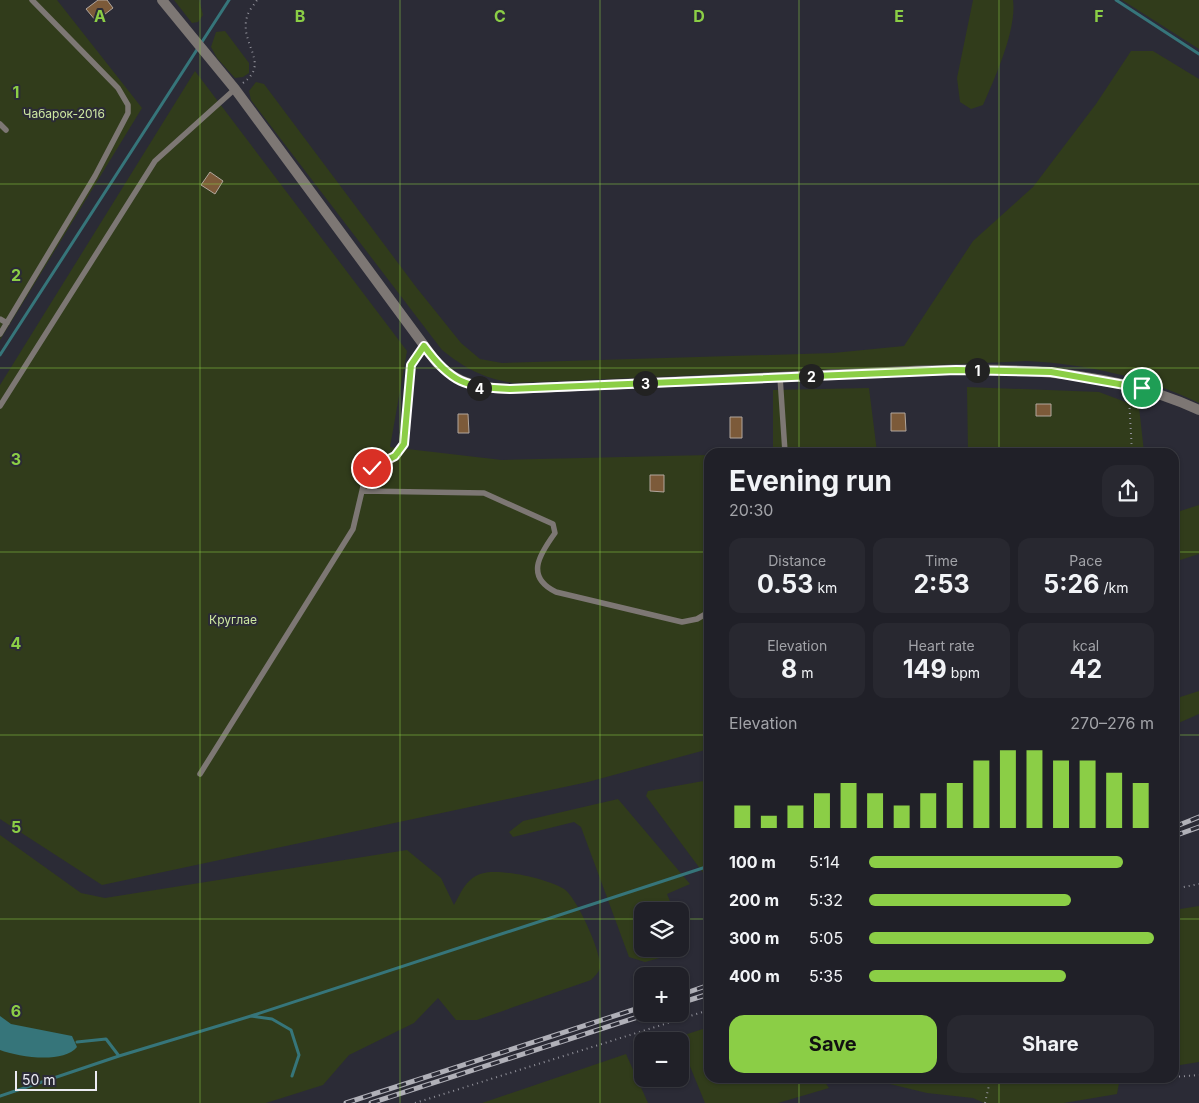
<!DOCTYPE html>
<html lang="en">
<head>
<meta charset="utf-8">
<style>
  :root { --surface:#202028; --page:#282830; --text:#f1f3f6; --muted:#a2a3a8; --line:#3d3e45; --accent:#8bce46 }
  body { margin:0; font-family:Inter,sans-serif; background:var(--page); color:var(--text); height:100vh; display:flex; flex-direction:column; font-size:19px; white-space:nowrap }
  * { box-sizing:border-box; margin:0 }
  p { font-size:16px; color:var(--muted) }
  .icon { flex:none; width:28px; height:28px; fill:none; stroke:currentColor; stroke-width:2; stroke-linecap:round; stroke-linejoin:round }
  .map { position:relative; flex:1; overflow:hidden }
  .sheet { position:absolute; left:704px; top:448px; width:475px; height:635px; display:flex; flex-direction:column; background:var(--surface); border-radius:15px; box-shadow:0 1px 4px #0004,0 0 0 1px var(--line) }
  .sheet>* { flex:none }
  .fabs { position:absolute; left:634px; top:902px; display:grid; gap:10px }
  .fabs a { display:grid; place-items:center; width:55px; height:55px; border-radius:10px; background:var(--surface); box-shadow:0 1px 4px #0004,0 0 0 1px var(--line); font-size:25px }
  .scale { position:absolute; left:15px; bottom:12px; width:82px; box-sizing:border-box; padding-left:5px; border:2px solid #ebebf2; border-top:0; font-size:14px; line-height:18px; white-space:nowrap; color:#ebebf2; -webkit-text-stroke:4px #2b2b36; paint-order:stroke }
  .pin { position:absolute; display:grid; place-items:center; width:42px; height:42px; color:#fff; margin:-21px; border:2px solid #fff; border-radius:50%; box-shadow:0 1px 5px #0007 }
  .km { position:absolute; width:25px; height:25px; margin:-12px; border-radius:50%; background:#222; color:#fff; font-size:14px; line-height:25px; text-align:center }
  .round { display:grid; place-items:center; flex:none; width:52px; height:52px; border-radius:15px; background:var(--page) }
  .head { display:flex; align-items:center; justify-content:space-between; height:85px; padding:0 25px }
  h1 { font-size:28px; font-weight:700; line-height:38px }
  .figures { display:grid; grid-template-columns:repeat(3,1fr); gap:8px; height:85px; padding:5px 25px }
  .figures div { display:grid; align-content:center; border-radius:12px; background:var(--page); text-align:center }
  .figures b { font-size:25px; font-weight:700 }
  .figures small { font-size:14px; font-weight:400 }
  .figures p { font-size:14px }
  .chart { height:140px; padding:10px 25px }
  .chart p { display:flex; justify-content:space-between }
  .chart svg { width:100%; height:90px; margin-top:5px; stroke:var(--accent); stroke-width:6 }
  .primary-button { display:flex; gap:10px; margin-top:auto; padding:10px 25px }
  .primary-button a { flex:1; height:58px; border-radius:15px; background:var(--accent); color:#111; font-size:20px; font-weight:700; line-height:58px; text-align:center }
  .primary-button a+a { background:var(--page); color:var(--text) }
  ul { padding:0 25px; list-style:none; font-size:16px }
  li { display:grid; grid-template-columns:80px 60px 1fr; align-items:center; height:38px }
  li i { height:12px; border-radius:6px; background:var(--accent) }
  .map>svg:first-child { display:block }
  .green { fill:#313c1b }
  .water { fill:#36757a }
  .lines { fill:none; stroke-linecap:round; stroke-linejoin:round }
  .stream { stroke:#36757a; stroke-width:3 }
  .building { fill:#7c5a39; stroke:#b1a69d }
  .path { stroke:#92929b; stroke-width:2; stroke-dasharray:1 4; stroke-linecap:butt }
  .service { stroke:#7d7774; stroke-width:5.5 }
  .tertiary { stroke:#7d7774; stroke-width:10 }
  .rail-casing { stroke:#b0b0b8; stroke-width:5 }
  .rail { stroke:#2b2b36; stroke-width:3; stroke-dasharray:9; stroke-linecap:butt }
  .route-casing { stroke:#fff; stroke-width:10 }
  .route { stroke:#8bce46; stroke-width:6 }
  .grid { fill:none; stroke:#8bce46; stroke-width:1; stroke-opacity:0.55 }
  .labels { text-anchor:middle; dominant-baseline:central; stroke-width:4; stroke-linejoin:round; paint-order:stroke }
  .park-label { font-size:12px; fill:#cde7a1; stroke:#2b2b36 }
  .grid-label { font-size:16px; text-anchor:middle; font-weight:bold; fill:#8bce46; stroke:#2b2b36; stroke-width:4; stroke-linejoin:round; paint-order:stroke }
</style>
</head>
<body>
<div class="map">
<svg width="1199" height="1103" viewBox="0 0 1199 1103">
  <rect width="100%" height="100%" fill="#2b2b36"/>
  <!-- green -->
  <path class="green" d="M0,0H57L142,108L0,340Z
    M174,0H199L203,15L198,22L192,23Z
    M973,0H1013C1017,29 995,78 983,105L971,109L960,102L957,78Z
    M1122,0H1199V49Z
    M225,31L249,63V73L243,77L235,78L217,58L211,47L216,32Z
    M1131,51H1153L1199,79V403C1145,377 1086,364 1027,361L513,383C483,378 466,369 442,350L251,100L249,91L256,82L264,84L416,287L461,343L480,359L502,363L833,353L904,346L973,241L1033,187L1096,104Z
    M195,71L407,351L390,447L502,460L709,455V749L588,782L102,885L0,819V385Z
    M967,387L1099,392L1139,407L1144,452H968Z
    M869,388L877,452H773V390Z
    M1199,505V554L1174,562V513Z
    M1199,691V714L1174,725V699Z
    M709,780V877L707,878L646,796L648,791Z
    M618,799L690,884L667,894L674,911H642V949H671L667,956L645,962L629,957L581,827L574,822L513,837L509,832L523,821Z
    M0,835L81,893L105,898L407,850L441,878L454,905C461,893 465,880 480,874C498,867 548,879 564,889C576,896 603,955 600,968C599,972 594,977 591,980L477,1020H456L438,998L414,1023L349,1055L323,1085L266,1103H0Z
    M1199,906V1062L1174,1066V910Z
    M709,1027V1078H822L829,1088L778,1103H705L678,1037Z
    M626,1054L648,1103H482Z
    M865,1078H1120L1117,1094L1064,1103H984L973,1098L927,1093Z"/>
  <!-- water -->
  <path class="water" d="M0,1016L11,1024L72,1036L77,1047C63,1064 19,1057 0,1050Z"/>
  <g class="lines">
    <!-- stream -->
    <path class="stream" d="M1116,0L1199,54
      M0,355L229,0
      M251,1016L709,866
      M77,1042L106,1039L119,1056
      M0,1096L119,1056L251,1016L272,1019L291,1030L299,1055L292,1076"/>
  </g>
  <!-- building -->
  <path class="building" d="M98,0H107L113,8L96,21L86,9Z
    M210,172L223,181L215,194L201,185Z
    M1036,404H1051V416H1036Z
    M891,413H905L906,431H891Z
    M458,414H468L469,433H458Z
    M730,417H742V438H730Z
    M650,475H664V492L650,491Z"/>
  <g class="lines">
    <!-- path -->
    <path class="path" d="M243,83C271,63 239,44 247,17C248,11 254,5 257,0
      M1129,398L1132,452
      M1174,889L1199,884
      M1174,1077L1199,1075
      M1134,1078H1168
      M415,1103L709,1010
      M985,1103L990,1081L993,1078"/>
    <!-- service -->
    <path class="service" d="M0,124L6,130
      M0,319L7,323
      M0,334L95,176L128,113V105L118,88L32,0
      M780,377L785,452
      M0,406L155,161L235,89
      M363,491L484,493L553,524L555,533C539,555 525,577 556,592L682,622L697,619L709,612
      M200,774L353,529L366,474L395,456L404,444L411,365L424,346"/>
    <!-- tertiary -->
    <path class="tertiary" d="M162,0L235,89L437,363C459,385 480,388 510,389C615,385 719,380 823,375C949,370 1082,356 1199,410"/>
    <!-- rail casing -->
    <g class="rail-casing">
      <path id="rail" d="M1174,827L1199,817
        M1174,836L1199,827
        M680,995L709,985
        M680,1003L709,994
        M346,1103L642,1007
        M371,1103L647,1014"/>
    </g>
    <!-- rail -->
    <use href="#rail" class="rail"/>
  </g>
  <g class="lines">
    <!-- route casing -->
    <g class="route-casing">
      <path id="route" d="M372,468L395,456L404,444L411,365L424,346C451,383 465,387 510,389L956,370L1051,372L1142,388"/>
    </g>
    <!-- route -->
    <use href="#route" class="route"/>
  </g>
  <!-- grid -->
  <path class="grid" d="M200,0V1103M400,0V1103M600,0V1103M799,0V452M999,0V452M0,184H1199M0,368H1199M0,552H709M1174,552H1199M0,735H709M1174,735H1199M0,919H642M680,919H709M1174,919H1199M799,1078V1103M999,1078V1103"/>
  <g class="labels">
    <!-- park labels -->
    <g class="park-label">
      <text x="64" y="113">Чабарок-2016</text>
      <text x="233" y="619">Круглае</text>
    </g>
  </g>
  <g class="grid-label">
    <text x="100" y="22">A</text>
    <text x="300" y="22">B</text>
    <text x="500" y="22">C</text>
    <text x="699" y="22">D</text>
    <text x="899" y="22">E</text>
    <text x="1099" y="22">F</text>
    <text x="16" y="98">1</text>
    <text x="16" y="281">2</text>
    <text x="16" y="465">3</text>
    <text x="16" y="649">4</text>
    <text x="16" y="833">5</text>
    <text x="16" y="1017">6</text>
  </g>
</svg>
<div class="fabs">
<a><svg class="icon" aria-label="layers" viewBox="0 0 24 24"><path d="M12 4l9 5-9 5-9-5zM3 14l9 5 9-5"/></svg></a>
<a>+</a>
<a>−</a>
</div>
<div class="scale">50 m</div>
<div class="pin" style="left:1142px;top:388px;background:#1e9e55"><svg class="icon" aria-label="arrive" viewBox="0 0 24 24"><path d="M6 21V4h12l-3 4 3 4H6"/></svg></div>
<div class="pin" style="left:372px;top:468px;background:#d93025"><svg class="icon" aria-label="check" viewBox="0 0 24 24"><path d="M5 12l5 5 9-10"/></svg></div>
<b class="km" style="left:977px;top:370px">1</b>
<b class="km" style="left:811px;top:376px">2</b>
<b class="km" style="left:645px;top:383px">3</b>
<b class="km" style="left:479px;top:388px">4</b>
<section class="sheet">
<div class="head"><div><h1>Evening run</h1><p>20:30</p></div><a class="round"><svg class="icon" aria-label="share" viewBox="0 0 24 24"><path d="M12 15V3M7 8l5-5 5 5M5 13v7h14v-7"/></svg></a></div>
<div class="figures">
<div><p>Distance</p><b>0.53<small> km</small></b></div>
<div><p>Time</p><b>2:53</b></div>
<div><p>Pace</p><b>5:26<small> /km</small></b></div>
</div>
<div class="figures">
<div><p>Elevation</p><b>8<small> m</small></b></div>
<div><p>Heart rate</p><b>149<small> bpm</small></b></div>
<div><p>kcal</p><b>42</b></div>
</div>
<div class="chart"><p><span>Elevation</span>270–276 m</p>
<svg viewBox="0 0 160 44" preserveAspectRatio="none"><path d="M5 44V33M15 44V38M25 44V33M35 44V27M45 44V22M55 44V27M65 44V33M75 44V27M85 44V22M95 44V11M105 44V6M115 44V6M125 44V11M135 44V11M145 44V17M155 44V22"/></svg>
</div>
<ul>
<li><b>100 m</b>5:14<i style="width:89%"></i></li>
<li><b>200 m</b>5:32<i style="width:71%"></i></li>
<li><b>300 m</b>5:05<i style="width:100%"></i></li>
<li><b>400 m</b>5:35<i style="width:69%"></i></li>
</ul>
<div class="primary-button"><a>Save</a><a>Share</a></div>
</section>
</div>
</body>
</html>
